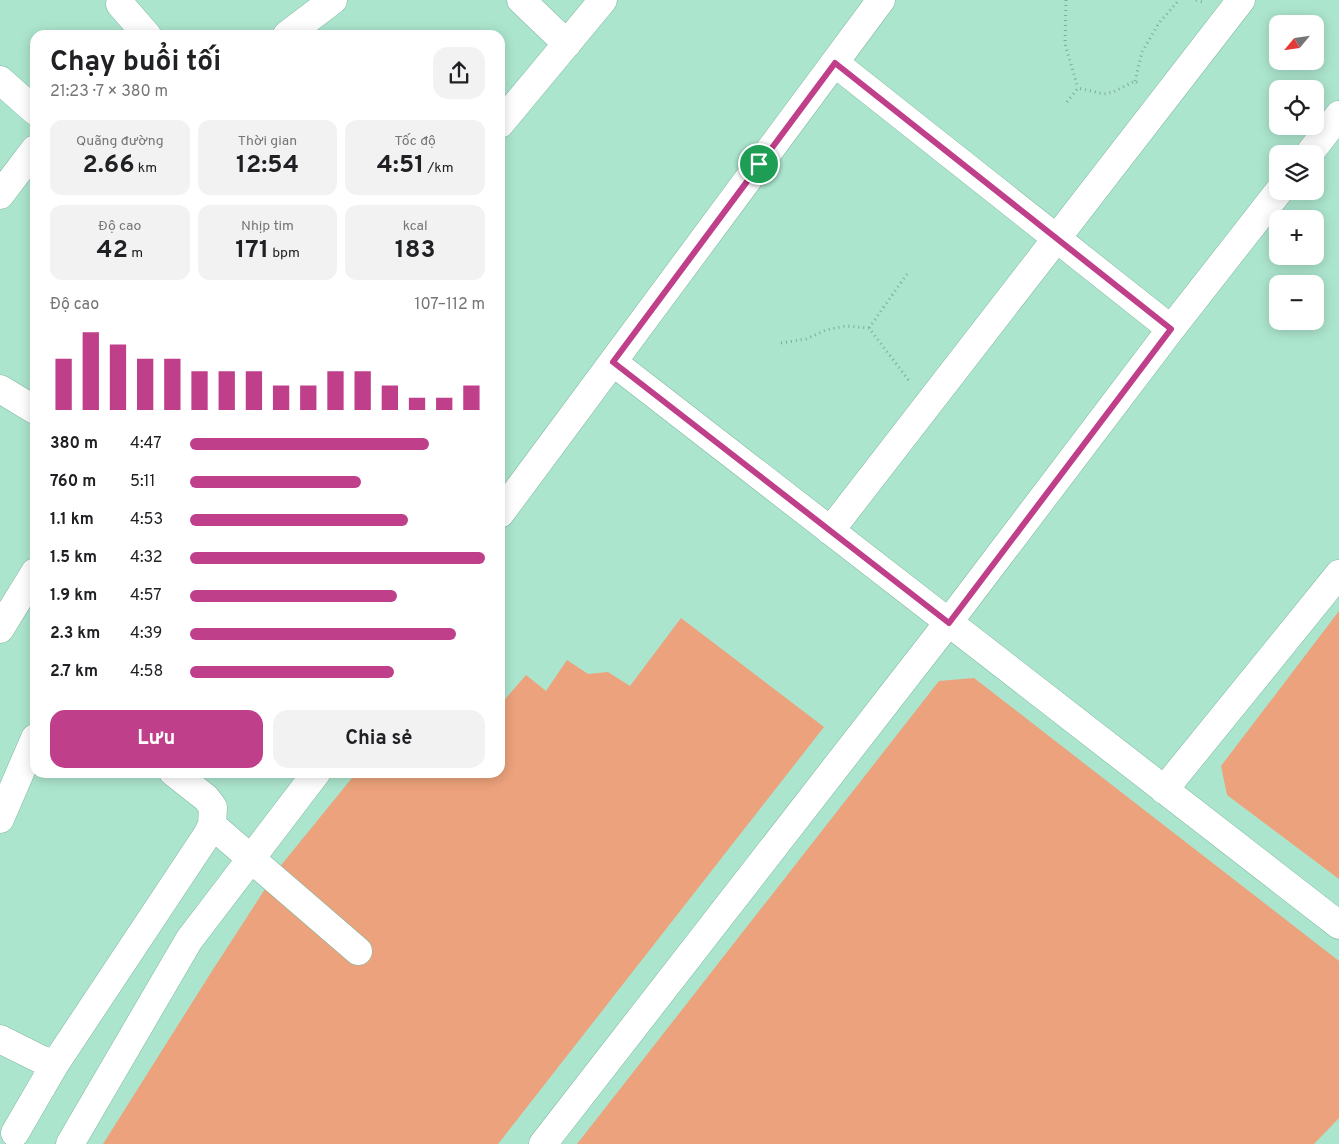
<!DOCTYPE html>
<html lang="vi">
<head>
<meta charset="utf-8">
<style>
  :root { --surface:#fff; --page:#f2f2f2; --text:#202124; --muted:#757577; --accent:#bf3f8b }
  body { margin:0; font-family:Overpass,sans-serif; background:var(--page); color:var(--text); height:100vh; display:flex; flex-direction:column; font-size:19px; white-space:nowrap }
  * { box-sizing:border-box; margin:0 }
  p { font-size:16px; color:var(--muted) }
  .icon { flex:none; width:28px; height:28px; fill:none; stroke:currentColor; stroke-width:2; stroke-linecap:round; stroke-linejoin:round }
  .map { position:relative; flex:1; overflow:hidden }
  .drawer { position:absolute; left:30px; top:30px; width:475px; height:748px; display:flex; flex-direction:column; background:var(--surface); border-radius:15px; box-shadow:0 2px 12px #0003 }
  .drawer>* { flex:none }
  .needle { width:32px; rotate:241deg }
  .buttons { position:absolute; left:1269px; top:15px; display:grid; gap:10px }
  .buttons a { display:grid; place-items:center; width:55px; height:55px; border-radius:10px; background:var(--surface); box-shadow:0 2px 12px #0003; font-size:25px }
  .pin { position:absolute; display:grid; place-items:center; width:42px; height:42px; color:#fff; margin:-21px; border:2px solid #fff; border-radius:50%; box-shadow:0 1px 5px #0007 }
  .round { display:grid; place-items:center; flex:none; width:52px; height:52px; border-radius:15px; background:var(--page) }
  .overview { display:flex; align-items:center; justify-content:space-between; height:85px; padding:0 20px }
  h1 { font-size:28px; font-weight:700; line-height:38px }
  .figures { display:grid; grid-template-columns:repeat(3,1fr); gap:8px; height:85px; padding:5px 20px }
  .figures div { display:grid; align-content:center; border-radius:12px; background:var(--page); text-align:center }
  .figures b { font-size:25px; font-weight:700 }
  .figures small { font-size:14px; font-weight:400 }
  .figures p { font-size:14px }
  .chart { height:140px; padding:10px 20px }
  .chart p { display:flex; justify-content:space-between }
  .chart svg { width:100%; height:90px; margin-top:5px; stroke:var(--accent); stroke-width:6 }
  .action { display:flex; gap:10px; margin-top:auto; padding:10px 20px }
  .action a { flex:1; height:58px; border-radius:15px; background:var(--accent); color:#fff; font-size:20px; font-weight:700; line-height:58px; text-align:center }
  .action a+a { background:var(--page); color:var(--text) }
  ul { padding:0 20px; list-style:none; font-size:16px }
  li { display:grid; grid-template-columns:80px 60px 1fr; align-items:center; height:38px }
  li i { height:12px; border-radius:6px; background:var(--accent) }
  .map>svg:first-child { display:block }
  .green { fill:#eca27c }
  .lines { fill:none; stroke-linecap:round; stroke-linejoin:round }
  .minor-casing { stroke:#80b8a1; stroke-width:29 }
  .path { stroke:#7dab99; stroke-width:3; stroke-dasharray:1 4; stroke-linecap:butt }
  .minor { stroke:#fff; stroke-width:28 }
  .route-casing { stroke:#fff; stroke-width:10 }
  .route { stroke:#bf3f8b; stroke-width:6 }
</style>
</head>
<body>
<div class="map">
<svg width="1339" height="1144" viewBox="0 0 1339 1144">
  <rect width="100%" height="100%" fill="#ace5ce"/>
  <!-- green -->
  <path class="green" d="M1339,611V879L1227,795L1221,766Z
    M681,618L824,727L498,1144H103L212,971L278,869L356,773L500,772V705L526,675L546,691L567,660L588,674L608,672L630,686Z
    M974,678L1339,961V1118L1314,1144H577L939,681Z"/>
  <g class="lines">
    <!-- minor casing -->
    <g class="minor-casing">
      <path id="minor" d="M521,0L567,44
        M120,4L147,35
        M287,35L333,0
        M835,63L1171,329
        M0,80L35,111
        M500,124L603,0
        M1309,154L1339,115
        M0,195L35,149
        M613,362L1339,925
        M0,389L35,410
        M500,514L881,0
        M830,531L1241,0
        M0,629L35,572
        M1164,790L1339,574
        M0,819L35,738
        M212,825L358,951
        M0,1039L42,1060L55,1064
        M15,1133L55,1064L207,835L212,825L213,807L206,798L173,772
        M70,1144L189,940L317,772
        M543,1144L951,619L1171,329L1279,191"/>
    </g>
    <!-- path -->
    <path class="path" d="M1066,0L1065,44L1078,88
      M1196,0L1205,3
      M1135,81L1142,52L1159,23L1179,0
      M1067,102L1078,88L1104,94L1113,92L1135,81L1140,85
      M869,328L907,274
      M781,343L806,339L826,330L845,326L869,328L910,382"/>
    <!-- minor -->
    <use href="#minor" class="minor"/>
  </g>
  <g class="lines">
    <!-- route casing -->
    <g class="route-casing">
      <path id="route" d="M835,63L1171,329L949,623L613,362Z"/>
    </g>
    <!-- route -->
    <use href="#route" class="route"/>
  </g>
</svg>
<div class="buttons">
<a><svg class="needle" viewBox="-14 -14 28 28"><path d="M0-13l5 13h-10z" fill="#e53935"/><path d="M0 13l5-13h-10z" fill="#757577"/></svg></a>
<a><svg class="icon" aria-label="locate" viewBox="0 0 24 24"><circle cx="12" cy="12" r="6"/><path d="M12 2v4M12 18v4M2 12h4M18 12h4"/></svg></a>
<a><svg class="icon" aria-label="layers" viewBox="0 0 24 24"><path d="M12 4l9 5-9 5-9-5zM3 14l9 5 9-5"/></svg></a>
<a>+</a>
<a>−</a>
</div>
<div class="pin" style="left:759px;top:164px;background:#1e9e55"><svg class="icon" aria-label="arrive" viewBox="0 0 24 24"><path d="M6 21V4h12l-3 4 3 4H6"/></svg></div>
<section class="drawer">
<div class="overview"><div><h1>Chạy buổi tối</h1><p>21:23 · 7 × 380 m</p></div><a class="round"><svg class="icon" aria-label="share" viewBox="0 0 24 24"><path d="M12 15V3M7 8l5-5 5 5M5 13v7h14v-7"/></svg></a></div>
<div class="figures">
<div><p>Quãng đường</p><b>2.66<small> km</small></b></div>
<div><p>Thời gian</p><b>12:54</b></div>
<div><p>Tốc độ</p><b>4:51<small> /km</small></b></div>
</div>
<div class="figures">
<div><p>Độ cao</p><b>42<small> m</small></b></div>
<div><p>Nhịp tim</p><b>171<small> bpm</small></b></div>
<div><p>kcal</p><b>183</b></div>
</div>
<div class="chart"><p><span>Độ cao</span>107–112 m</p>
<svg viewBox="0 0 160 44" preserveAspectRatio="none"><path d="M5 44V19M15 44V6M25 44V12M35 44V19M45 44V19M55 44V25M65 44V25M75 44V25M85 44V32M95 44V32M105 44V25M115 44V25M125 44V32M135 44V38M145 44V38M155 44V32"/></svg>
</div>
<ul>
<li><b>380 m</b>4:47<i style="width:81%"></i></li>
<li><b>760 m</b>5:11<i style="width:58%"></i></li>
<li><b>1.1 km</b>4:53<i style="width:74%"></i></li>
<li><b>1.5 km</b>4:32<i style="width:100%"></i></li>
<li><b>1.9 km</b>4:57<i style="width:70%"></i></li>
<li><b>2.3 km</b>4:39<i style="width:90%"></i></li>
<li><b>2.7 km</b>4:58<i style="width:69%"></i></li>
</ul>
<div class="action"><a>Lưu</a><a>Chia sẻ</a></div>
</section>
</div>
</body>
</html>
